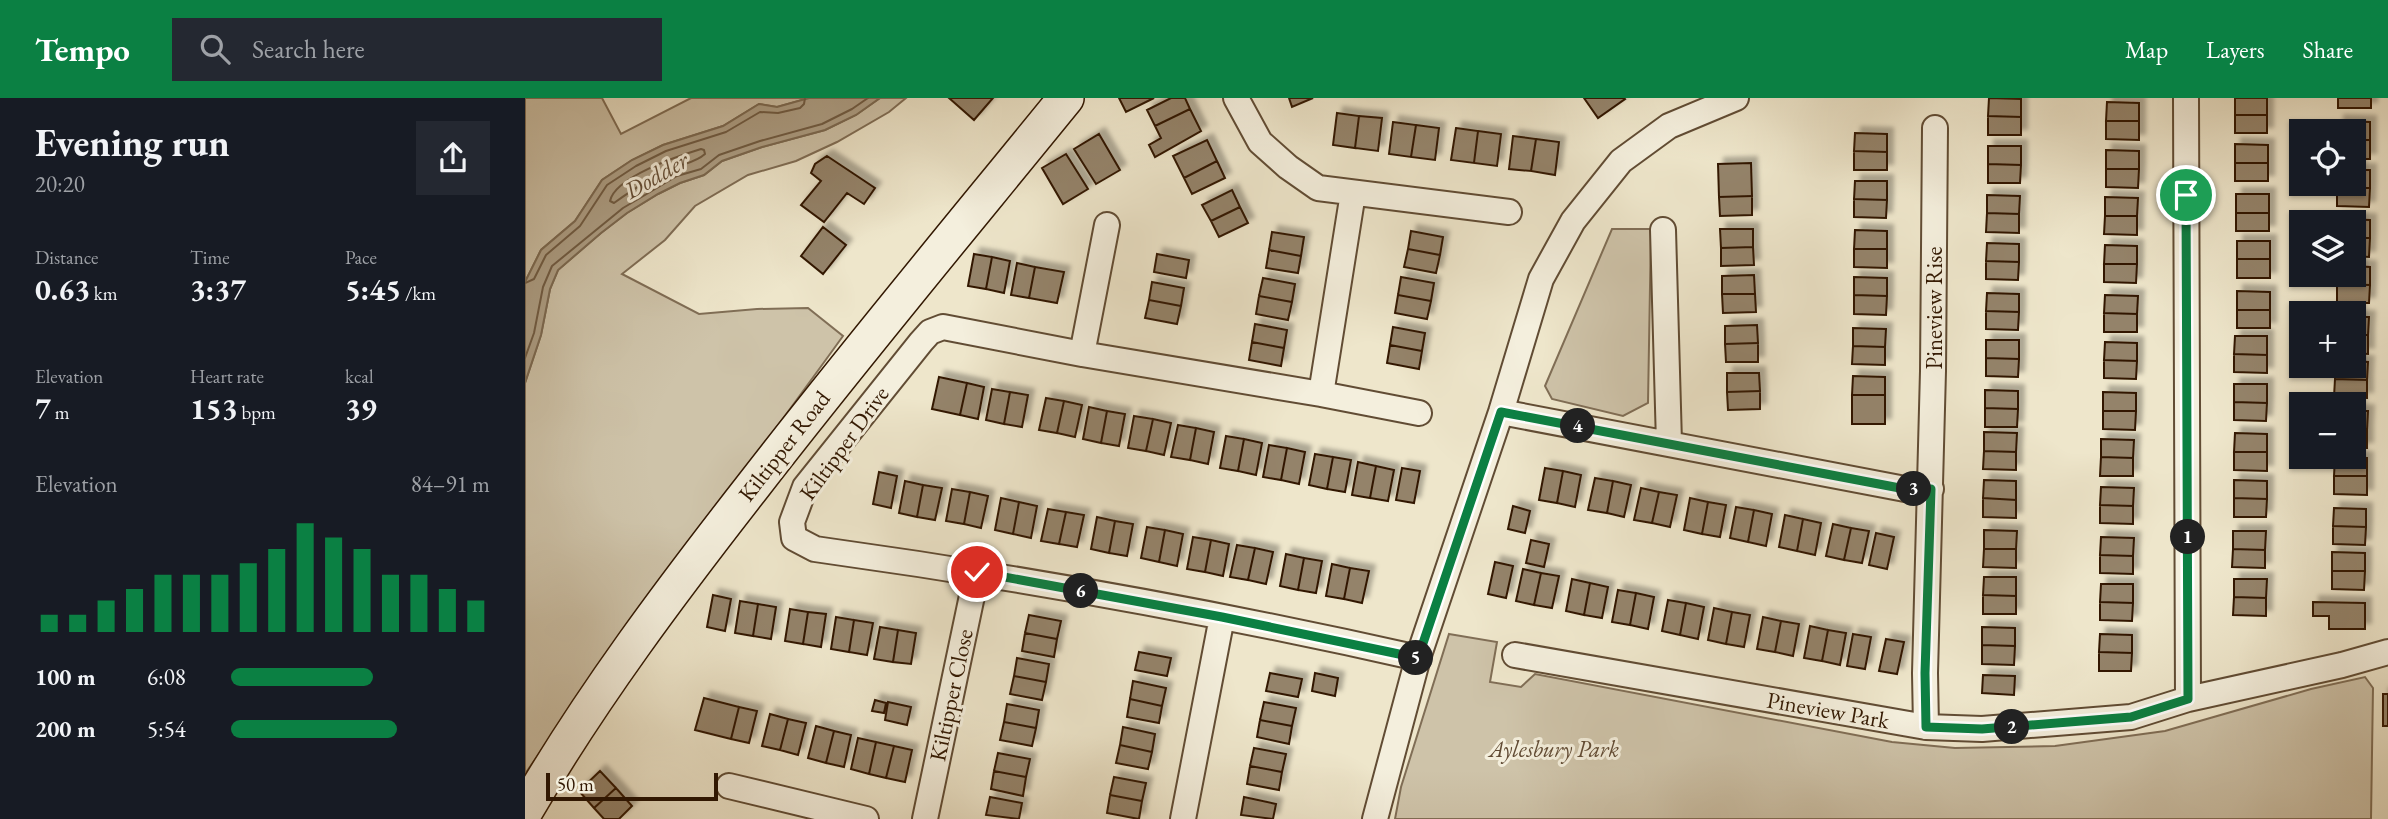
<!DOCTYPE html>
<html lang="en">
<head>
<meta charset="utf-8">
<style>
  :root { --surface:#171b24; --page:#242831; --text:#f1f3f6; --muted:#9ea1a6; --accent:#0b8043 }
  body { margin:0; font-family:"EB Garamond",serif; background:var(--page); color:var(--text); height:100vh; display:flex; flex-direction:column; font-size:26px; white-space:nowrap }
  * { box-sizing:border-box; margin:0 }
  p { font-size:23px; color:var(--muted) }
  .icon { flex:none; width:38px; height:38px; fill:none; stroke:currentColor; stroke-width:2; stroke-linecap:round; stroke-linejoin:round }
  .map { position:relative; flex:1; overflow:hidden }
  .side { display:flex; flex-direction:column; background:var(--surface); width:525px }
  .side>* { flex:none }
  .fabs { position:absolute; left:1764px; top:21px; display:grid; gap:14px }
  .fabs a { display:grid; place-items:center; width:77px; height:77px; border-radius:0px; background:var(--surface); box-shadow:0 2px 5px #0004; font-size:35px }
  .scale { position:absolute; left:21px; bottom:18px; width:172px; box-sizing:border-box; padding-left:7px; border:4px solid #321802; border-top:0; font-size:19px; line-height:24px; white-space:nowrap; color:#321802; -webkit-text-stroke:5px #f4efdd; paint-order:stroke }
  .pin { position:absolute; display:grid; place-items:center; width:60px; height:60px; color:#fff; margin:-30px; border:4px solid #fff; border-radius:50%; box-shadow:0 2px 7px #0007 }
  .km { position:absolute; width:35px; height:35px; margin:-18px; border-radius:50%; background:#222; color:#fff; font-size:19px; line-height:35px; text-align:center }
  .round { display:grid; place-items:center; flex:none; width:74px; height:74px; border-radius:0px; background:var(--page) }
  .head { display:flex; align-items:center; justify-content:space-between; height:119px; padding:0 35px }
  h1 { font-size:38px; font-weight:700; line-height:52px }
  .metrics { display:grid; grid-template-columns:repeat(3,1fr); gap:10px; height:119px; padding:7px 35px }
  .metrics div { display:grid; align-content:center }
  .metrics b { font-size:30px; font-weight:700 }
  .metrics small { font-size:19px; font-weight:400 }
  .metrics p { font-size:19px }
  .chart { height:196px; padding:14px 35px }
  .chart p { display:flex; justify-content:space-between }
  .chart svg { width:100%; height:126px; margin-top:7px; stroke:var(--accent); stroke-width:6 }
  ul { padding:0 35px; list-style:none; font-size:23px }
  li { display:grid; grid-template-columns:112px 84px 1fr; align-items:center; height:52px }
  li i { height:18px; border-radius:9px; background:var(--accent) }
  header { display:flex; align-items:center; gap:42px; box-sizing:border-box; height:98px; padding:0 35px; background:var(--accent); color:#fff }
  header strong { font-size:33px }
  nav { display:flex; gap:38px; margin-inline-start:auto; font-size:24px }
  .search { width:490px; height:63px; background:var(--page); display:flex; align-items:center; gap:18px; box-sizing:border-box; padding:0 24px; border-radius:0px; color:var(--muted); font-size:26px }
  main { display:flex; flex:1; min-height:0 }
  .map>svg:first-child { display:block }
  .green { fill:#cec3a9; stroke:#806e56; stroke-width:2 }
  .water { fill:#aea087; stroke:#7c6a52; stroke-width:2 }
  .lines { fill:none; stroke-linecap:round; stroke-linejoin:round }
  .shore { stroke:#705c44; stroke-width:2 }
  .building { fill:#94836b; stroke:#321802; stroke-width:2; filter:url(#shadow) }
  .street-casing { stroke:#614c34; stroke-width:28 }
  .secondary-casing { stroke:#321802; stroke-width:38 }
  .street { stroke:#f4efdd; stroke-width:24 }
  .secondary { stroke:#f4efdd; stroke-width:35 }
  .route-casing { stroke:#fff; stroke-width:14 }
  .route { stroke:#0b8043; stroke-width:9 }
  .labels { text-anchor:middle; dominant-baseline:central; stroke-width:6; stroke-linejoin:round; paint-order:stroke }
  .street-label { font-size:23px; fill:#321802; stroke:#f4efdd }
  .park-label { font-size:23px; font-style:italic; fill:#614b34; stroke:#f4efdd }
  .water-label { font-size:24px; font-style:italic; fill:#644e37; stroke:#f4efdd }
</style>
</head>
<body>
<header>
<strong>Tempo</strong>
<div class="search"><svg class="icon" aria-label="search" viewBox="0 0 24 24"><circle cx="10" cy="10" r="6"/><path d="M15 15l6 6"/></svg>Search here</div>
<nav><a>Map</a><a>Layers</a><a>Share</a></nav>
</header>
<main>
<section class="side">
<div class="head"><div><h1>Evening run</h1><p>20:20</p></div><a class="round"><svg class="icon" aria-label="share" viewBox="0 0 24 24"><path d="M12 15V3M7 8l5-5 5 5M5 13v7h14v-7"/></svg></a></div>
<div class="metrics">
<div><p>Distance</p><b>0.63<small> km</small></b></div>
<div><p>Time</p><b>3:37</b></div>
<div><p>Pace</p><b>5:45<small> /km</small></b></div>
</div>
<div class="metrics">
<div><p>Elevation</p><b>7<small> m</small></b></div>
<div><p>Heart rate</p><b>153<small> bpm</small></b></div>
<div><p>kcal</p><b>39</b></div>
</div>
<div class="chart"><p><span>Elevation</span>84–91 m</p>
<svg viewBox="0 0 160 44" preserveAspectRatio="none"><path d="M5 44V38M15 44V38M25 44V33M35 44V29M45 44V24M55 44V24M65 44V24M75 44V20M85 44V15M95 44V6M105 44V11M115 44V15M125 44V24M135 44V24M145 44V29M155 44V33"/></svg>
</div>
<ul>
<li><b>100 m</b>6:08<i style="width:55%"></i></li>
<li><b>200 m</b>5:54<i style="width:64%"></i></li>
</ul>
</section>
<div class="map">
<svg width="1863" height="721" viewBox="0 0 1863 721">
  <defs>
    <filter id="shadow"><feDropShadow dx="6" dy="-6" stdDeviation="2" flood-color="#0004"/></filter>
  </defs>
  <rect width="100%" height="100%" fill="#eee6cb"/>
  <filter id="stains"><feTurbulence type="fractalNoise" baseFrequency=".00286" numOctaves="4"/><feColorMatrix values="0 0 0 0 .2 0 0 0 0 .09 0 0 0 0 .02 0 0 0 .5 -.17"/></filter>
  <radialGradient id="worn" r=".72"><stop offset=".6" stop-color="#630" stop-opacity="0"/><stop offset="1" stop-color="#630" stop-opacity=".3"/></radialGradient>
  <!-- green -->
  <path class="green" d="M0,0H77L96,36L166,0H284L252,9L234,6L198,28L138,47L107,62L77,82L50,123L16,152L0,184Z
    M355,0H381L364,14L312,44L271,63L223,77L170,108L140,142L97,176L174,216L232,211L283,210L318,238C213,384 103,527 0,676V285L16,237L25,191L33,172L76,135L102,115L133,96L155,85L179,77L197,63L237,49L300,32L331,17Z
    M1087,131H1126L1123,305L1098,318L1027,301L1020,288Z
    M924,536L972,544L965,584L996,589L1010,576L1367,644L1430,650L1530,648L1640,633L1786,591L1840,579L1848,590L1846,721H870L876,689Z"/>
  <!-- water -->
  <path class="water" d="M284,0H355L331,17L300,32L237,49L197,63L179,77L155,85L133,96L102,115L76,135L33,172L25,191L16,237L0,285V184L16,152L50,123L77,82L107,62L138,47L198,28L234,6L252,9Z"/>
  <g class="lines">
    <!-- shore -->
    <path class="shore" d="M176,51L179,52L180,56C171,64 161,65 149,70C128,78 107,92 89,105L85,103C90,79 153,58 176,51Z
      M0,185L9,181L21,157L55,128L82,87L111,68L141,53L201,34L235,14L253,15L275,10L279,6L280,0
      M0,260L9,235L18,189L27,168L98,110L152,78L176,71L194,57L235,43L297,26L327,11L343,0"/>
  </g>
  <!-- building -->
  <path class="building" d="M424,0H468L449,22Z
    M594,0H629L601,14Z
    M646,0H660L665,11L630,28L622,12Z
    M764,0H788L767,9Z
    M1059,0H1099L1100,1L1073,20Z
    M1464,0L1496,1V19L1463,18Z
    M1710,0H1742V17H1710Z
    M1813,0H1846V10H1813Z
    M1582,4L1614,5V23H1581Z
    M665,11L676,33L630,59L624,47L636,40L630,28Z
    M812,15L834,18L830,50L808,47Z
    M1710,17H1742V35H1710Z
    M834,18L857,20L853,53L830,50Z
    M1463,18L1496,19V37H1463Z
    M1581,23H1614V42L1581,41Z
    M1813,23L1845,24V42H1829V33H1813Z
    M868,24L891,27L886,59L864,56Z
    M891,27L914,30L910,62L886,59Z
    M931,30L953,33L949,65L926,62Z
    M953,33L976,36L972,68L949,65Z
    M1330,35L1362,36V54L1329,53Z
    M574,36L595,72L571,86L549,51Z
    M988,38L1011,41L1006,73L984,71Z
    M1011,41L1034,44L1030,77L1006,73Z
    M682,42L692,63L659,80L648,58Z
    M1829,42H1845V61H1829Z
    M1710,46L1743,47V65H1710Z
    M1463,48H1496V67L1463,66Z
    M1581,52L1614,53V71H1581Z
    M1329,53L1362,54V72H1329Z
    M541,56L563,91L538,106L517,70Z
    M302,58L350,90L339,106L322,95L299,124L276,107L296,83L286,75L290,66Z
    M692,63L700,80L667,96L659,80Z
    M1226,65L1227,98L1194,99L1193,66Z
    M1710,65H1743V83H1710Z
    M1463,66L1496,67L1495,85H1463Z
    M1581,71H1614L1613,90L1581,89Z
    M1829,72H1845V90H1812V86H1829Z
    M1330,83H1362V102L1329,101Z
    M1812,90H1845L1844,109L1812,108Z
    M707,92L715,109L686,123L677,107Z
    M1711,96H1744V115H1711Z
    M1462,97L1495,98L1494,116L1462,115Z
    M1227,98V117L1195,118L1194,99Z
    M1580,99L1613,100L1612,118H1580Z
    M1329,101L1362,102L1361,120L1329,119Z
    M715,109L723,125L694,139L686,123Z
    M1462,115L1494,116V135L1461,134Z
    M1711,115H1744V133H1711Z
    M1580,118H1612V137L1579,136Z
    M1813,121L1845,122V140H1829V124H1813Z
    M298,129L321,147L298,176L276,158Z
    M1195,131H1228V149L1196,150Z
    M1330,132L1362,133V151H1329Z
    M886,133L918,139L915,157L883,151Z
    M747,134L779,139L776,158L744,152Z
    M1829,140H1845L1844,159L1829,158Z
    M1712,143H1745V161H1712Z
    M1462,145L1494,146V164L1461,163Z
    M1580,147L1612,148V166H1579Z
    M1228,149L1229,167L1196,168V150Z
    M883,151L915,157L911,175L879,169Z
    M1329,151H1362V170L1329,169Z
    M744,152L776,158L773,175L741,170Z
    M449,156L467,159L461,191L443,188Z
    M632,156L664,162L661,180L629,174Z
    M467,159L485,163L479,195L461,191Z
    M1712,161H1745V180H1712Z
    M1461,163L1494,164L1493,182L1461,181Z
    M492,165L510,169L504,200L486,197Z
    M1579,166H1612L1611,185L1579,184Z
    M1829,168L1845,169V187L1812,186V177H1829Z
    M510,169L539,174L532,205L504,200Z
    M1229,177L1230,196H1197V178Z
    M876,179L909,185L906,203L873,197Z
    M1329,179L1362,180V198L1329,197Z
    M738,180L770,186L767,204L734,198Z
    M627,184L659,190L656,208L624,202Z
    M1812,186L1845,187L1844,205H1812Z
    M1712,193L1745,194V212H1712Z
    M1462,195L1494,196V214L1461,213Z
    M1197,196H1230L1231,214L1198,215Z
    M873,197L906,203L902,221L870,215Z
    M1329,197L1362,198L1361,217L1329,216Z
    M1580,197L1613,198L1612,216L1579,215Z
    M734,198L767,204L763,222L731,216Z
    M624,202L656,208L652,226L620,220Z
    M1712,212H1745V230H1712Z
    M1461,213L1494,214L1493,232L1461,231Z
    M1579,215L1612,216V234H1579Z
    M1829,219H1844L1843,237H1829Z
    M730,226L762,232L759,250L727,244Z
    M1232,227L1233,245L1200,246V228Z
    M868,229L900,235L897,253L865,247Z
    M1328,230L1361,231L1360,249L1328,248Z
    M1829,237H1843V256L1829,255Z
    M1710,238H1742V257L1709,256Z
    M1461,242H1494V261L1461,260Z
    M727,244L759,250L756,268L724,262Z
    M1580,244L1612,245V263L1579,262Z
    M1233,245V264H1201L1200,246Z
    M865,247L897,253L894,271L862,265Z
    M1328,248L1360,249V267L1327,266Z
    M1709,256L1742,257V275L1709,274Z
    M1461,260L1494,261L1493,279L1461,278Z
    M1579,262L1612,263L1611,281L1579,280Z
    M1829,263L1843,264L1842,282L1810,281V268H1829Z
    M1202,275H1234L1235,293L1202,294Z
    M1328,278L1360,279V297H1327Z
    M414,279L442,285L435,317L407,311Z
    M1810,281L1842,282V300L1809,299Z
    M442,285L459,289L453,321L435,317Z
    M1709,286H1742V305L1709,304Z
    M467,291L485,294L479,326L461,322Z
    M1460,292L1493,293V311L1460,310Z
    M1235,293V311L1203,312L1202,294Z
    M485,294L503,297L497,329L479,326Z
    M1578,294L1611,295V313H1578Z
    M1327,297H1360V326H1327Z
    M521,300L539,303L532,335L514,332Z
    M539,303L557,307L550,339L532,335Z
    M1709,304L1742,305L1741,323L1709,322Z
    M564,309L582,313L576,345L558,341Z
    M1460,310L1493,311L1492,329H1460Z
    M582,313L600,316L594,348L576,345Z
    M1578,313H1611L1610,332L1578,331Z
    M1829,313H1843L1842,332L1829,331Z
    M609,318L628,321L621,353L603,350Z
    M628,321L646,325L639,357L621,353Z
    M653,327L671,330L665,362L646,359Z
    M671,330L689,334L683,366L665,362Z
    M1829,331L1842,332V350H1829Z
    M1459,334L1492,335L1491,354L1459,353Z
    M1710,335L1742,336V354H1709Z
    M701,338L719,341L713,373L695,370Z
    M719,341L737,345L731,377L713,373Z
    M1576,341L1609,342L1608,360L1576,359Z
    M744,347L762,350L756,382L738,379Z
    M762,350L780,354L774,386L756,382Z
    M1459,353L1491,354V372L1458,371Z
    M1709,354H1742V373L1709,372Z
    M790,356L808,359L802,391L784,387Z
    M808,359L826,362L820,394L802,391Z
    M1576,359L1608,360V378H1575Z
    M1810,359L1842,360V378H1809Z
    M833,364L851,368L845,400L827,397Z
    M851,368L869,372L863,403L845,400Z
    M877,370L895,373L889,405L871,402Z
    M1020,370L1038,373L1032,405L1014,402Z
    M1038,373L1056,377L1050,409L1032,405Z
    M354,374L372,378L366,410L348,406Z
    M1809,378H1842V397L1809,396Z
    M1070,380L1088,383L1082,415L1063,412Z
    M1459,382L1491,383V402L1458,400Z
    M1709,382L1742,383V401L1709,400Z
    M380,383L398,387L392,419L374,415Z
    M1088,383L1106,387L1099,419L1082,415Z
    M398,387L417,390L410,422L392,419Z
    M1576,389L1609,390L1608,408L1575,407Z
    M1116,390L1134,394L1127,425L1109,422Z
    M427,391L445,394L439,426L421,423Z
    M445,394L463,398L456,430L439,426Z
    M1134,394L1152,397L1145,429L1127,425Z
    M476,400L494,404L488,436L470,432Z
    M1165,400L1183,404L1177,436L1159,432Z
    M1458,400L1491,402V420L1458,419Z
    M1709,400L1742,401L1741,419H1709Z
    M494,404L512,408L506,440L488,436Z
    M1183,404L1201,407L1195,439L1177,436Z
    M1575,407L1608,408V426L1575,425Z
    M988,408L1005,413L1000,435L983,431Z
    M1211,409L1229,412L1223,444L1205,440Z
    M1809,410L1841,411V429L1808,428Z
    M523,411L541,414L534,446L516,443Z
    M1229,412L1247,416L1241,448L1223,444Z
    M541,414L559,417L552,449L534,446Z
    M1260,417L1278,421L1272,453L1254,449Z
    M572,419L590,423L584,455L566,451Z
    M1278,421L1296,425L1290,457L1272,453Z
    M590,423L608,426L602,458L584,455Z
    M1308,426L1326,430L1319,462L1301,458Z
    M1808,428L1841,429L1840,447L1808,446Z
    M622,429L640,432L634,464L616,460Z
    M1326,430L1344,433L1337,465L1319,462Z
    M640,432L658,436L652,468L634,464Z
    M1459,432L1492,433L1491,451H1459Z
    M1708,433H1741L1740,452L1708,451Z
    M1351,435L1369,439L1362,471L1344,467Z
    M668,439L686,442L680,474L662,471Z
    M1576,439L1609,440L1608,458L1575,457Z
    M686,442L704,446L698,478L680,474Z
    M1006,442L1024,446L1019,469L1001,465Z
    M712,447L730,450L723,482L705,479Z
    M730,450L748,454L741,486L723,482Z
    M1459,451H1491V470L1458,469Z
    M1708,451L1740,452V470L1707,469Z
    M1807,454L1840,455V473H1807Z
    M761,456L779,460L773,492L755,488Z
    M1575,457L1608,458V476L1575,475Z
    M779,460L797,463L791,495L773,492Z
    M970,464L988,468L981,500L963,496Z
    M807,466L825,470L819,501L801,498Z
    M825,470L844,473L837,505L819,501Z
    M998,471L1016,475L1009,507L991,503Z
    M1807,473H1840L1839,492L1807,491Z
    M1016,475L1034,478L1027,510L1009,507Z
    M1459,479H1491V498L1458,497Z
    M1047,481L1065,485L1059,517L1041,513Z
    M1709,481H1742L1741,500L1709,499Z
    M1065,485L1083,489L1077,520L1059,517Z
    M1576,486H1608V505L1575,504Z
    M1093,492L1111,495L1105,527L1087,524Z
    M1111,495L1129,499L1123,531L1105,527Z
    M188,497L206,501L200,533L182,529Z
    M1458,497L1491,498V516H1458Z
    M1709,499L1741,500V518L1708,517Z
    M1143,502L1161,505L1155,537L1137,533Z
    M215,503L233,506L228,538L210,535Z
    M1575,504L1608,505L1607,523L1575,522Z
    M1788,504L1840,505V531H1804V518H1788Z
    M1161,505L1179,509L1173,541L1155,537Z
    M233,506L251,509L246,541L228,538Z
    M1189,510L1207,514L1201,546L1183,542Z
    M265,511L283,514L278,546L260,543Z
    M283,514L301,516L296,549L278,546Z
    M1207,514L1225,517L1219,549L1201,546Z
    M504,517L536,523L532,541L500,535Z
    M311,519L329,522L324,554L306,551Z
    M1238,519L1256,523L1250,554L1232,551Z
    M329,522L348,525L342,557L324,554Z
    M1256,523L1274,526L1268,558L1250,554Z
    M1285,528L1303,532L1297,563L1279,560Z
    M355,529L373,532L368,564L349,561Z
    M1457,529L1490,530V548L1457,547Z
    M373,532L391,535L386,566L368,564Z
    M1303,532L1321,535L1315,567L1297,563Z
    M500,535L532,541L529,559L497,553Z
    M1328,536L1346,539L1340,571L1322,568Z
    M1575,536L1607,537V555L1574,554Z
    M1361,541L1379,544L1372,576L1354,573Z
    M1457,547L1490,548L1489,567L1457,566Z
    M614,554L646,560L642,578L610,572Z
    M1574,554L1607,555L1606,573H1574Z
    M492,560L524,566L521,584L489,578Z
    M745,575L777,581L773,599L741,593Z
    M790,575L813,580L810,598L787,593Z
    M1458,577L1490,578L1489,597L1457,595Z
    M489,578L521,584L517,602L485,596Z
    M608,583L641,590L637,608L605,601Z
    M1858,596H1863V628H1858Z
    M179,600L214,609L206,641L170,632Z
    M605,601L637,608L634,625L602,619Z
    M350,602L361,605L359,615L347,613Z
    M363,604L386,609L382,627L360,622Z
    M739,604L771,610L767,628L735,622Z
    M482,606L514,612L511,630L479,624Z
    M214,609L232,613L224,645L206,641Z
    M245,616L263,621L255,652L237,648Z
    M263,621L281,625L273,657L255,652Z
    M735,622L767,628L764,646L732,639Z
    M479,624L511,630L507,648L475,642Z
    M291,628L309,633L301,665L283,660Z
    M598,629L630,636L627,654L595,647Z
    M309,633L326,637L319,669L301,665Z
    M333,640L351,644L344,676L326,671Z
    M351,644L369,648L361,680L344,676Z
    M595,647L627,654L623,671L591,665Z
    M369,648L387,652L380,684L361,680Z
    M729,650L761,656L757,674L725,668Z
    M473,655L505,661L501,679L469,673Z
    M725,668L757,674L754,692L722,686Z
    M75,673L91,690L69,710L54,693Z
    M469,673L501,679L498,698L466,691Z
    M589,679L621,685L617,703L585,697Z
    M91,690L107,708L94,721H79L69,710Z
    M585,697L617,703L614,721L582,715Z
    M465,699L497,705L494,721L461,717Z
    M719,699L751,706L748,721L716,717Z"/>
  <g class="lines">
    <!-- street casing -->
    <g class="street-casing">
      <path id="street" d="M711,0L735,44L763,69L793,90L984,114
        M1661,0L1663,601
        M1138,132L1144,345
        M557,256L582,127
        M796,296L828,95
        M976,314L1380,391H1406
        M990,557L1401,629L1457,631L1606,619L1663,601L1817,567L1863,554
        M893,560C694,515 492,479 290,451L269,440L267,424L280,389L396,244L405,234L418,229L557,256L796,296L894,315
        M1401,629L1400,575L1408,273L1410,30
        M204,688L341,721
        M400,721L452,474
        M658,721L697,519
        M850,721L893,560L976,314L1016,181L1048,123L1096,63L1144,28L1211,0"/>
    </g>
    <!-- secondary casing -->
    <g class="secondary-casing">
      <path id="secondary" d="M0,713C67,598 146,493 228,388C330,256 436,129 541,0"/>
    </g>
    <!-- street -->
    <use href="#street" class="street"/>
    <!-- secondary -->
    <use href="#secondary" class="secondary"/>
  </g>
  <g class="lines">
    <!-- route casing -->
    <g class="route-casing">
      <path id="route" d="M452,474L697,519L893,560L976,314L1380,391H1406L1400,575L1401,629L1457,631L1606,619L1663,601L1661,97"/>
    </g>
    <!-- route -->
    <use href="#route" class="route"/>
  </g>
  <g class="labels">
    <!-- street labels -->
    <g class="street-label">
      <text transform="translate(1409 210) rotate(-90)">Pineview Rise</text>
      <text transform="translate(319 345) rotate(-54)">Kiltipper Drive</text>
      <text transform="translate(259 348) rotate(-52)">Kiltipper Road</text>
      <text transform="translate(426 597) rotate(-78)">Kiltipper Close</text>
      <text transform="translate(1303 612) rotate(10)">Pineview Park</text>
    </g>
    <!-- park labels -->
    <g class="park-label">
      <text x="1029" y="651">Aylesbury Park</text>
    </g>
    <!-- water labels -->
    <g class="water-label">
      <text transform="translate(131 77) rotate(-30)">Dodder</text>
    </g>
  </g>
  <rect width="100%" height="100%" filter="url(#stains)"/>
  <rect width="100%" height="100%" fill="url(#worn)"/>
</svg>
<div class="fabs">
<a><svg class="icon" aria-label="locate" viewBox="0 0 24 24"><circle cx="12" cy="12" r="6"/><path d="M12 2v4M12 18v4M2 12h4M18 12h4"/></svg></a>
<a><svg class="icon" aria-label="layers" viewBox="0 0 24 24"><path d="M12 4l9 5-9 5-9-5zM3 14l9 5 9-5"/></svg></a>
<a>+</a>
<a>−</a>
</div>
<div class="scale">50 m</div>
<div class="pin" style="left:1661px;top:97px;background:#1e9e55"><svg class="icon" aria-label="arrive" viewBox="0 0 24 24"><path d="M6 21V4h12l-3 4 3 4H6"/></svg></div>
<div class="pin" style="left:452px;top:474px;background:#d93025"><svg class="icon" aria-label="check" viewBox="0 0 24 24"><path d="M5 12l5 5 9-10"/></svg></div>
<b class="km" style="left:1663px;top:439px">1</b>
<b class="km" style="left:1487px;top:629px">2</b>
<b class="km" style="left:1389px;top:391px">3</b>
<b class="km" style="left:1053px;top:328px">4</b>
<b class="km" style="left:891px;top:560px">5</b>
<b class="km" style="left:556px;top:493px">6</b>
</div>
</main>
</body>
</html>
